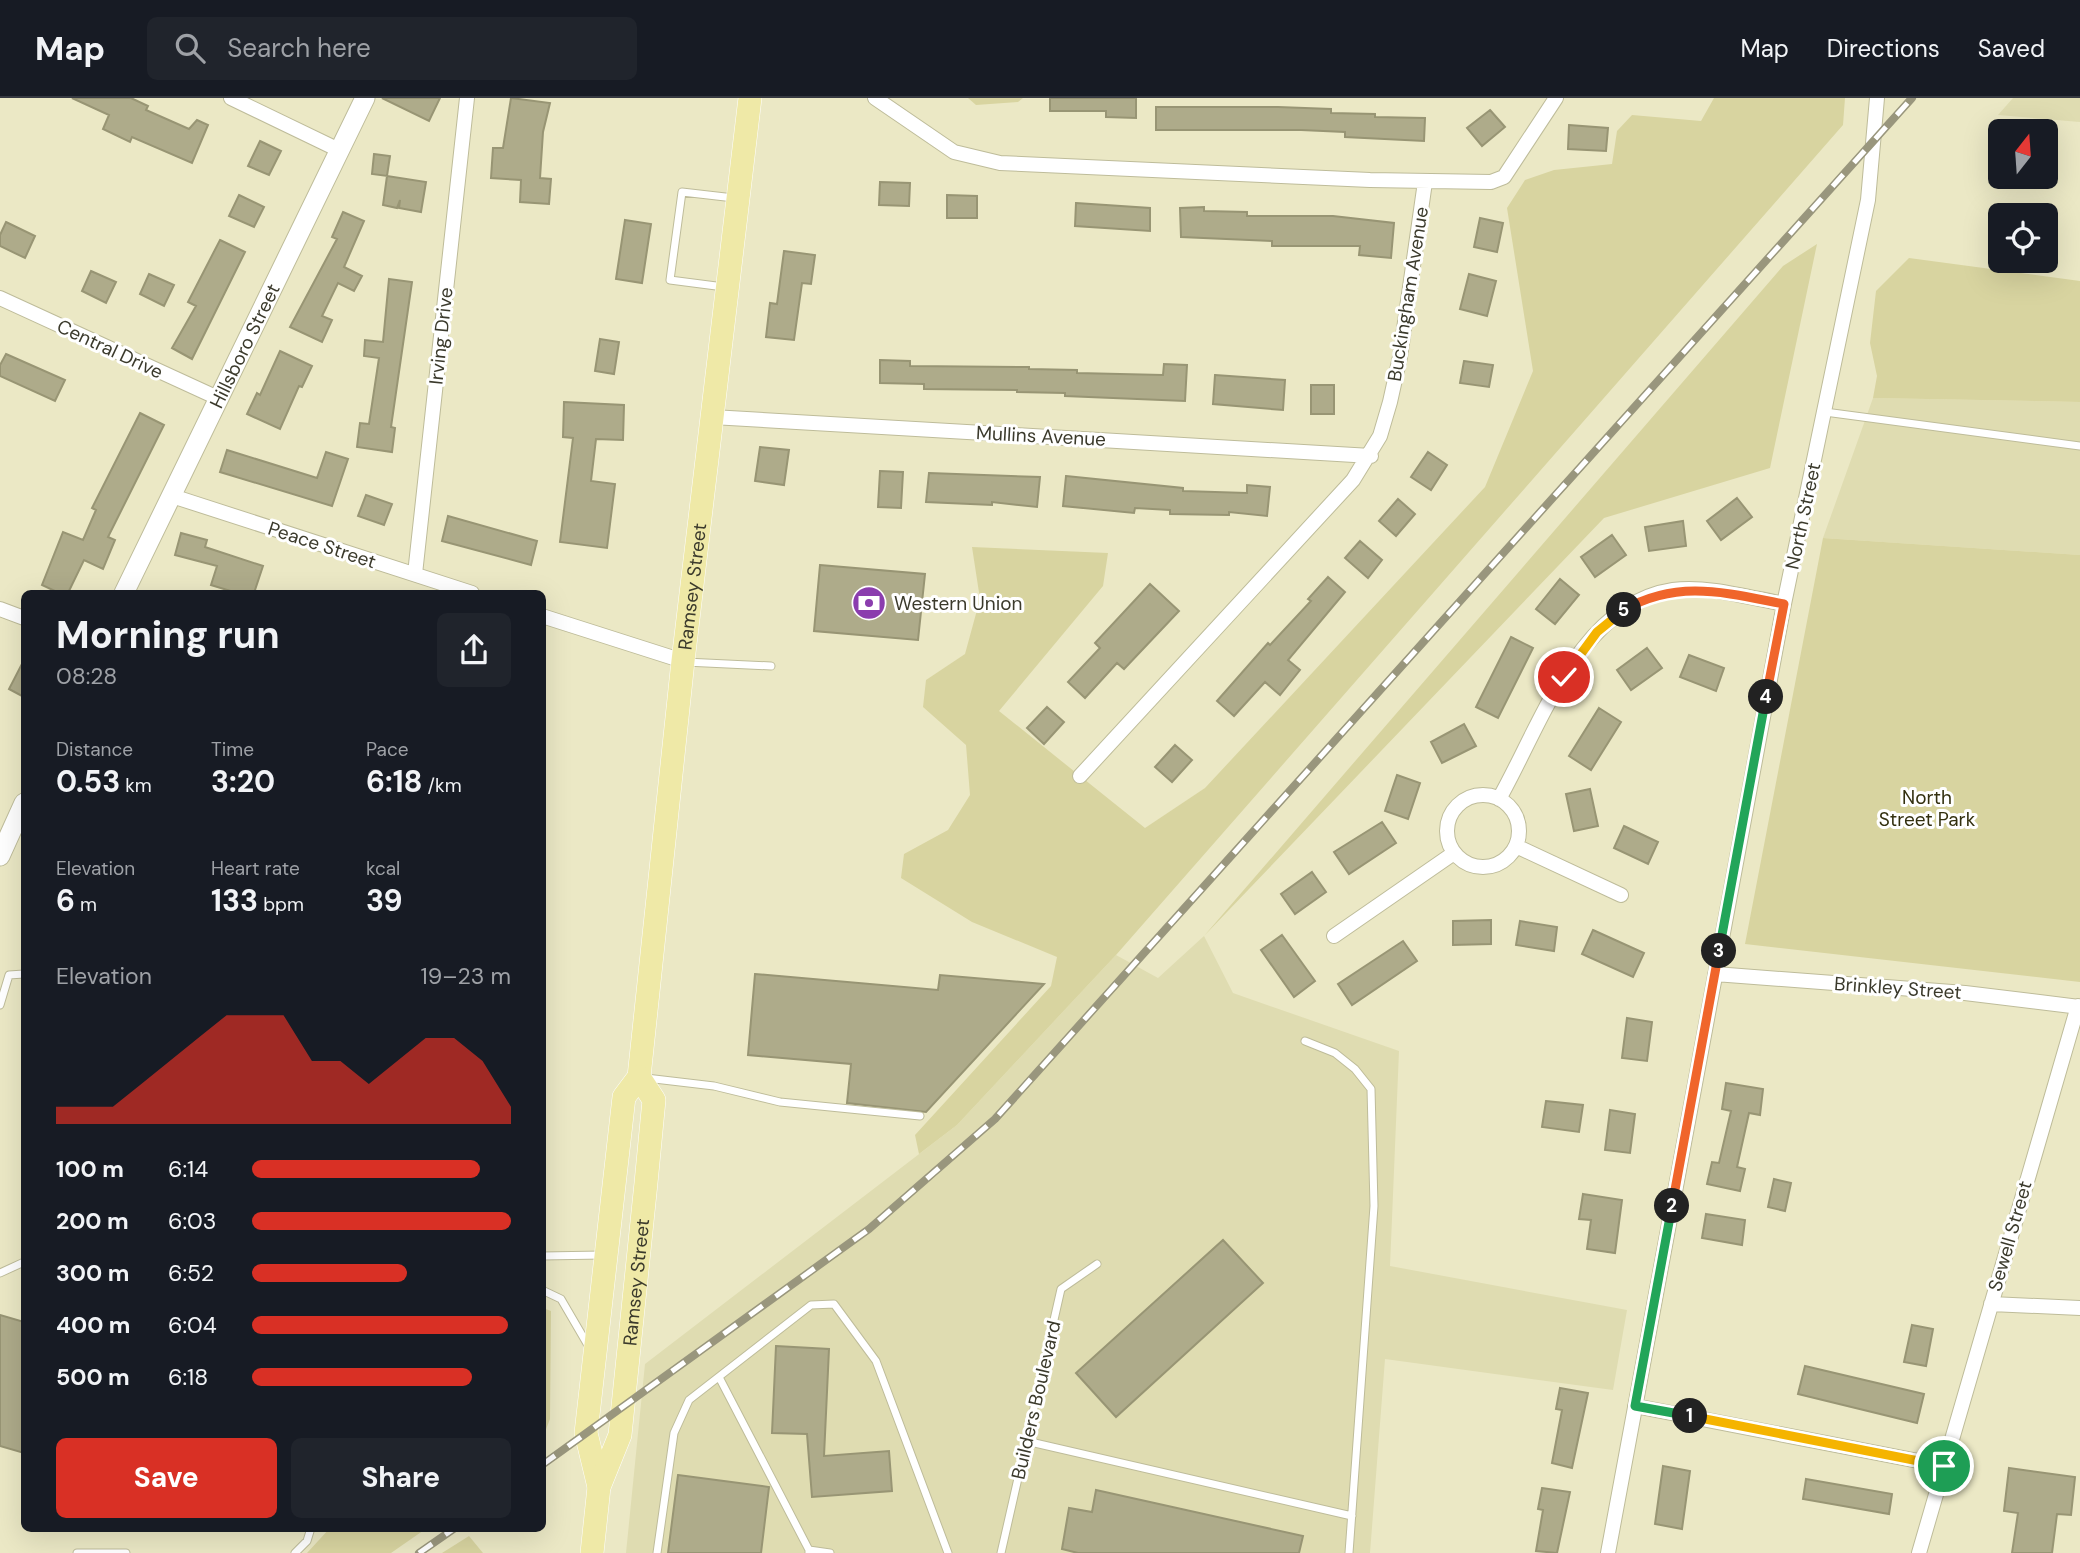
<!DOCTYPE html>
<html lang="en">
<head>
<meta charset="utf-8">
<style>
  :root { --surface:#171b24; --page:#20242c; --text:#f1f3f6; --muted:#9ea1a6; --line:#363941; --accent:#d93025 }
  body { margin:0; font-family:"DM Sans",sans-serif; background:var(--page); color:var(--text); height:100vh; display:flex; flex-direction:column; font-size:26px; white-space:nowrap }
  * { box-sizing:border-box; margin:0 }
  p { font-size:23px; color:var(--muted) }
  .icon { flex:none; width:38px; height:38px; fill:none; stroke:currentColor; stroke-width:2; stroke-linecap:round; stroke-linejoin:round }
  .map { position:relative; flex:1; overflow:hidden }
  .details { position:absolute; left:21px; top:492px; width:525px; height:942px; display:flex; flex-direction:column; background:var(--surface); border-radius:10px; box-shadow:0 7px 28px #0002 }
  .details>* { flex:none }
  .needle { width:46px; rotate:17deg }
  .tools { position:absolute; left:1988px; top:21px; display:grid; gap:14px }
  .tools a { display:grid; place-items:center; width:70px; height:70px; border-radius:10px; background:var(--surface); box-shadow:0 7px 28px #0002; font-size:35px }
  .pin { position:absolute; display:grid; place-items:center; width:60px; height:60px; color:#fff; margin:-30px; border:4px solid #fff; border-radius:50%; box-shadow:0 2px 7px #0007 }
  .km { position:absolute; width:35px; height:35px; margin:-18px; border-radius:50%; background:#222; color:#fff; font-size:19px; line-height:35px; text-align:center }
  .round { display:grid; place-items:center; flex:none; width:74px; height:74px; border-radius:10px; background:var(--page) }
  .head { display:flex; align-items:center; justify-content:space-between; height:119px; padding:0 35px }
  h1 { font-size:38px; font-weight:700; line-height:52px }
  .figures { display:grid; grid-template-columns:repeat(3,1fr); gap:10px; height:119px; padding:7px 35px }
  .figures div { display:grid; align-content:center }
  .figures b { font-size:30px; font-weight:700 }
  .figures small { font-size:19px; font-weight:400 }
  .figures p { font-size:19px }
  .chart { height:196px; padding:14px 35px }
  .chart p { display:flex; justify-content:space-between }
  .chart svg { width:100%; height:126px; margin-top:7px; fill:var(--accent); opacity:.7 }
  .action { display:flex; gap:14px; margin-top:auto; padding:14px 35px }
  .action a { flex:1; height:80px; border-radius:10px; background:var(--accent); color:#fff; font-size:28px; font-weight:700; line-height:80px; text-align:center }
  .action a+a { background:var(--page); color:var(--text) }
  ul { padding:0 35px; list-style:none; font-size:23px }
  li { display:grid; grid-template-columns:112px 84px 1fr; align-items:center; height:52px }
  li i { height:18px; border-radius:9px; background:var(--accent) }
  header { display:flex; align-items:center; gap:42px; box-sizing:border-box; height:98px; padding:0 35px; background:var(--surface); border-bottom:2px solid var(--line) }
  header strong { font-size:33px }
  nav { display:flex; gap:38px; margin-inline-start:auto; font-size:24px }
  .search { width:490px; height:63px; background:var(--page); display:flex; align-items:center; gap:18px; box-sizing:border-box; padding:0 24px; border-radius:10px; color:var(--muted); font-size:26px }
  .map>svg:first-child { display:block }
  .built { fill:#dfdcb1 }
  .green { fill:#d8d4a0 }
  .building { fill:#aeab8a; stroke:#989574; stroke-width:2 }
  .lines { fill:none; stroke-linecap:round; stroke-linejoin:round }
  .lane-casing { stroke:#bebc9a; stroke-width:9 }
  .street-casing { stroke:#bebc9a; stroke-width:16 }
  .secondary-casing { stroke:#bebc9a; stroke-width:21 }
  .primary-casing { stroke:#fff; stroke-width:24 }
  .lane { stroke:#fff; stroke-width:7 }
  .street { stroke:#fff; stroke-width:14 }
  .secondary { stroke:#fff; stroke-width:19 }
  .primary { stroke:#efe9a7; stroke-width:23 }
  .rail-casing { stroke:#99967d; stroke-width:8 }
  .rail { stroke:#fff; stroke-width:5; stroke-dasharray:16; stroke-linecap:butt }
  .split-1-casing { stroke:#fff; stroke-width:14 }
  .split-2-casing { stroke:#fff; stroke-width:14 }
  .split-3-casing { stroke:#fff; stroke-width:14 }
  .split-4-casing { stroke:#fff; stroke-width:14 }
  .split-5-casing { stroke:#fff; stroke-width:14 }
  .split-6-casing { stroke:#fff; stroke-width:14 }
  .split-1 { stroke:#f5b400; stroke-width:9 }
  .split-2 { stroke:#22a559; stroke-width:9 }
  .split-3 { stroke:#f0652b; stroke-width:9 }
  .split-4 { stroke:#22a559; stroke-width:9 }
  .split-5 { stroke:#f0652b; stroke-width:9 }
  .split-6 { stroke:#f5b400; stroke-width:9 }
  .labels { text-anchor:middle; dominant-baseline:central; stroke-width:6; stroke-linejoin:round; paint-order:stroke }
  .street-label { font-size:19px; fill:#3b3a2c; stroke:#fff }
  .poi-label { font-size:19px; fill:#3b3a2c; stroke:#fff; text-anchor:start }
  .park-label { font-size:19px; fill:#33300f; stroke:#fff }
</style>
</head>
<body>
<header>
<strong>Map</strong>
<div class="search"><svg class="icon" aria-label="search" viewBox="0 0 24 24"><circle cx="10" cy="10" r="6"/><path d="M15 15l6 6"/></svg>Search here</div>
<nav><a>Map</a><a>Directions</a><a>Saved</a></nav>
</header>
<div class="map">
<svg width="2080" height="1455" viewBox="0 0 2080 1455">
  <rect width="100%" height="100%" fill="#ebe8c5"/>
  <!-- built -->
  <path class="built" d="M2013,0H2080V24L1998,17Z
    M1873,300L2080,304V457L1823,440Z
    M1204,838L1233,895L1399,953L1390,1168L1627,1212L1613,1292L1385,1261L1370,1455H626L645,1266L957,1027L1116,857L1158,880Z"/>
  <!-- green -->
  <path class="green" d="M968,0H1023L1018,4L976,7Z
    M1714,0H1845L1843,27L1116,857L957,1027L919,1056L915,1037L1051,888L1057,859L972,824L901,780L904,756L948,732L970,697L966,647L923,609L926,582L965,556L980,501L972,449L1108,455L1103,488L999,613L1145,730L1205,690L1485,389L1533,273L1507,110L1525,82L1554,72L1612,66L1617,33L1632,17L1701,23Z
    M1817,146L1770,370L1604,420L1204,838L1783,168Z
    M1909,160L2080,183V304L1873,300L1877,278L1870,245L1876,193Z
    M1823,440L2080,457V884L1745,846Z
    M543,1210L551,1213L550,1321L543,1339Z
    M330,1430H427L391,1455H307Z
    M469,1438L483,1455H442Z"/>
  <!-- building -->
  <path class="building" d="M72,0H131L148,8L146,12L189,31L197,22L208,27L192,65L132,39L130,44L103,31L109,17Z
    M382,0H440L429,23Z
    M511,0L550,5L543,34L540,80L551,81L549,106L520,104L521,82L491,80L493,50H503Z
    M1050,0H1136V20L1106,19V13H1050Z
    M1156,9H1278L1331,11V15L1375,16V19L1425,20L1424,43L1345,39V34L1301,32H1156Z
    M1490,12L1505,29L1482,48L1467,30Z
    M1569,27L1608,30L1606,53L1568,51Z
    M260,43L281,53L269,77L248,68Z
    M374,56L390,58L387,78L372,76Z
    M387,78L426,84L421,114L399,110L400,102L397,110L383,107Z
    M880,84L910,85L909,108L879,107Z
    M239,97L264,109L254,129L229,118Z
    M947,97L977,98V120H947Z
    M1076,105L1150,110V133L1075,128Z
    M1204,109V113L1247,114V118H1333L1394,125L1391,160L1359,157L1360,148H1272V143L1181,139L1180,110Z
    M343,114L364,123L344,169L362,178L354,193L338,185L322,218L332,222L322,244L290,229L337,141L332,139Z
    M1480,120L1503,125L1497,154L1474,149Z
    M625,122L651,126L642,185L616,181Z
    M6,124L35,138L25,160L0,148V137Z
    M220,142L245,154L192,261L172,250L196,208L188,204Z
    M784,153L815,157L811,186L802,185L794,242L766,239L770,205L777,206Z
    M91,173L116,184L106,205L82,193Z
    M149,176L174,187L164,208L140,196Z
    M1469,176L1496,183L1487,218L1460,211Z
    M389,181L412,184L391,329L395,330L392,354L357,349L360,325L369,326L379,260L364,258L365,242L383,244Z
    M600,241L619,244L614,276L595,273Z
    M280,253L312,268L302,289L299,288L280,331L247,316L257,295L260,297Z
    M6,256L65,282L55,303L0,278V267Z
    M880,262L910,263V268L1029,269V271L1077,272V275L1163,277L1164,266L1187,267L1185,303L1065,298V295L1017,294V292L924,291V286L880,285Z
    M1464,263L1493,267L1489,289L1460,285Z
    M1215,277L1285,282L1283,312L1213,306Z
    M1311,287H1334V316H1311Z
    M564,304L624,307L623,342L596,341L591,383L615,386L607,450L560,444L573,340L563,339Z
    M140,315L164,327L108,439L115,442L103,471L84,462L68,495H59L42,487L63,434L83,442L96,412L92,410Z
    M760,349L789,352L784,387L755,383Z
    M227,352L317,380L326,354L348,361L332,408L220,374Z
    M1428,354L1447,367L1431,392L1411,379Z
    M880,373L903,374L901,410L878,409Z
    M929,375L1040,379L1037,409L992,404V407L926,404Z
    M1066,378L1183,390V393L1247,395V387L1270,389L1267,418L1229,414V417L1170,416V412L1135,410L1134,415L1063,408Z
    M366,397L392,406L384,427L358,418Z
    M1737,400L1752,419L1721,442L1707,423Z
    M1398,401L1415,416L1396,438L1379,423Z
    M448,418L537,443L531,467L442,443Z
    M1683,423L1686,448L1649,453L1645,429Z
    M181,435L207,442L205,449L263,468L254,495H237L211,487L217,468L175,457Z
    M1612,437L1626,457L1595,479L1581,459Z
    M1360,443L1382,462L1368,480L1345,460Z
    M820,467L925,476L918,542L814,533Z
    M1328,479L1345,494L1288,562L1300,572L1280,597L1265,584L1234,618L1217,603L1268,545L1270,547L1311,503L1308,501Z
    M1560,481L1579,497L1555,526L1536,511Z
    M1150,486L1179,513L1124,571L1117,565L1085,600L1068,584L1100,550L1095,545Z
    M1511,539L1533,550L1498,620L1476,609Z
    M1647,550L1662,570L1631,592L1617,572Z
    M1689,557L1724,570L1716,593L1680,579Z
    M24,562V599L9,591Z
    M1047,609L1064,624L1044,646L1027,630Z
    M1599,610L1621,624L1591,672L1569,658Z
    M1464,626L1476,648L1442,665L1431,644Z
    M1175,647L1192,662L1172,684L1155,669Z
    M1397,677L1420,685L1408,721L1385,713Z
    M1590,691L1598,728L1574,733L1566,696Z
    M1382,724L1396,745L1349,776L1334,754Z
    M1624,728L1658,744L1648,766L1614,750Z
    M1312,774L1326,794L1295,816L1281,796Z
    M1491,822V846L1453,847V823Z
    M1520,823L1557,829L1554,853L1516,847Z
    M1593,832L1644,855L1633,879L1582,856Z
    M1282,837L1315,883L1294,899L1261,852Z
    M1403,843L1417,863L1352,907L1338,886Z
    M755,876L938,892L940,877L1044,886L926,1014L847,1005L851,966L748,957Z
    M1627,920L1652,924L1647,963L1622,960Z
    M1726,985L1763,991L1760,1017L1749,1015L1737,1069L1745,1071L1740,1093L1707,1086L1712,1064L1719,1065L1731,1013L1722,1011Z
    M1546,1003L1583,1007L1579,1034L1542,1029Z
    M1610,1012L1635,1016L1630,1055L1605,1052Z
    M1774,1081L1791,1085L1785,1113L1768,1109Z
    M1583,1096L1622,1102L1615,1155L1587,1151L1591,1122L1579,1121Z
    M1706,1116L1745,1122L1742,1147L1702,1140Z
    M1223,1142L1263,1185L1116,1319L1076,1275Z
    M0,1217L24,1224V1355L0,1348Z
    M1912,1227L1933,1231L1926,1268L1904,1264Z
    M776,1248L829,1251L824,1358L889,1353L892,1393L812,1399L807,1336L772,1335Z
    M1805,1268L1924,1296L1917,1325L1798,1296Z
    M1560,1290L1588,1295L1572,1370L1552,1365L1562,1312L1556,1311Z
    M1663,1368L1690,1373L1682,1431L1655,1426Z
    M2009,1370L2075,1379L2071,1417L2057,1416L2052,1455H2012L2018,1415L2004,1413Z
    M678,1377L769,1389L761,1455H668Z
    M1806,1381L1892,1396L1889,1416L1803,1401Z
    M1542,1390L1570,1394L1557,1455L1536,1453L1543,1412L1538,1411Z
    M1096,1392L1303,1438L1299,1455H1078L1062,1451L1069,1410L1092,1414Z"/>
  <g class="lines">
    <!-- lane casing -->
    <g class="lane-casing">
      <path id="lane" d="M724,189L670,182L682,94L734,100
        M1825,314L2080,348
        M685,564L771,568
        M0,907L9,877L24,876
        M1305,943L1335,955L1355,971L1371,991L1374,1108L1349,1455
        M646,980L714,988L780,1004L920,1018
        M542,1158L603,1157
        M0,1175L24,1164
        M542,1192L561,1201L589,1249
        M719,1279L809,1452
        M1026,1343L1352,1418
        M77,1455H126
        M295,1455L307,1443L311,1430
        M657,1455L674,1335L689,1302L811,1207L834,1206L876,1263L948,1455
        M809,1455V1452L830,1455
        M1001,1455L1061,1191L1097,1166"/>
    </g>
    <!-- street casing -->
    <g class="street-casing">
      <path id="street" d="M231,0L341,53
        M875,0L954,54L1000,65L1370,82L1491,84L1504,79L1556,0
        M0,200L220,301
        M712,319L1371,358
        M172,398L472,495
        M415,476L467,0
        M0,511L24,520
        M542,518L683,563
        M1080,678L1353,382L1380,338L1390,304L1400,259L1425,84
        M1447 733a36 36 0 1 1 72 0a36 36 0 1 1-72 0Z
        M1499,701C1540,629 1579,506 1673,492C1706,487 1751,500 1784,506
        M1516,748L1621,797
        M1334,838L1454,755
        M1715,876L1965,895L2080,909
        M1991,1206L2080,1210
        M1635,1308L1944,1368
        M1608,1455L1784,506L1868,102L1877,0
        M1919,1455L2078,908"/>
    </g>
    <!-- secondary casing -->
    <g class="secondary-casing">
      <g id="secondary">
        <path id="s1" d="M124,495L365,0"/>
        <path d="M0,758L24,705"/>
      </g>
    </g>
    <!-- primary casing -->
    <g class="primary-casing">
      <g id="primary">
        <path id="s2" d="M599,1389L586,1335L624,999L639,979L683,563L750,0"/>
        <path id="s3" d="M592,1455L599,1389L620,1337L646,1085L654,1002L639,979"/>
      </g>
    </g>
    <!-- lane -->
    <use href="#lane" class="lane"/>
    <!-- street -->
    <use href="#street" class="street"/>
    <!-- secondary -->
    <use href="#secondary" class="secondary"/>
    <!-- primary -->
    <use href="#primary" class="primary"/>
    <!-- rail casing -->
    <g class="rail-casing">
      <path id="rail" d="M542,1367L869,1131L995,1021L1912,0
        M419,1455L455,1430"/>
    </g>
    <!-- rail -->
    <use href="#rail" class="rail"/>
  </g>
  <g class="lines">
    <!-- split-1 casing -->
    <g class="split-1-casing">
      <path id="split-1" d="M1690,1318L1944,1368"/>
    </g>
    <!-- split-2 casing -->
    <g class="split-2-casing">
      <path id="split-2" d="M1672,1108L1635,1308L1690,1318"/>
    </g>
    <!-- split-3 casing -->
    <g class="split-3-casing">
      <path id="split-3" d="M1672,1108L1719,853"/>
    </g>
    <!-- split-4 casing -->
    <g class="split-4-casing">
      <path id="split-4" d="M1719,853L1766,599"/>
    </g>
    <!-- split-5 casing -->
    <g class="split-5-casing">
      <path id="split-5" d="M1624,512C1678,481 1726,495 1784,506L1766,599"/>
    </g>
    <!-- split-6 casing -->
    <g class="split-6-casing">
      <path id="split-6" d="M1564,579L1597,534L1624,512"/>
    </g>
    <!-- split-1 -->
    <use href="#split-1" class="split-1"/>
    <!-- split-2 -->
    <use href="#split-2" class="split-2"/>
    <!-- split-3 -->
    <use href="#split-3" class="split-3"/>
    <!-- split-4 -->
    <use href="#split-4" class="split-4"/>
    <!-- split-5 -->
    <use href="#split-5" class="split-5"/>
    <!-- split-6 -->
    <use href="#split-6" class="split-6"/>
  </g>
  <!-- icons -->
  <defs>
    <g id="bank-disc" transform="scale(1.75)"><circle r="9.5" fill="#8b3dae" stroke="#fff"/><path d="M-6-4H6V4H-6ZM0-2.3a2.3 2.3 0 1 0 0 4.6a2.3 2.3 0 1 0 0-4.6Z" fill="#fff"/></g>
  </defs>
  <g fill-rule="evenodd">
    <use href="#bank-disc" x="869" y="505"/>
  </g>
  <g class="labels">
    <!-- street labels -->
    <g class="street-label">
      <text transform="translate(1408 196) rotate(-81)">Buckingham Avenue</text>
      <text transform="translate(441 238) rotate(-84)">Irving Drive</text>
      <text stroke="none"><textPath href="#s1" startOffset="275">Hillsboro Street</textPath></text>
      <text transform="translate(110 251) rotate(25)">Central Drive</text>
      <text transform="translate(1041 338) rotate(3)">Mullins Avenue</text>
      <text transform="translate(1803 418) rotate(-78)">North Street</text>
      <text transform="translate(322 447) rotate(18)">Peace Street</text>
      <text stroke="none"><textPath href="#s2" startOffset="912">Ramsey Street</textPath></text>
      <text transform="translate(1898 890) rotate(4)">Brinkley Street</text>
      <text transform="translate(2010 1138) rotate(-74)">Sewell Street</text>
      <text stroke="none"><textPath href="#s3" startOffset="276">Ramsey Street</textPath></text>
      <text transform="translate(1036 1302) rotate(-77)">Builders Boulevard</text>
    </g>
    <!-- poi labels -->
    <g class="poi-label">
      <text x="894" y="505">Western Union</text>
    </g>
    <!-- park labels -->
    <g class="park-label">
      <text x="1927" y="699">North<tspan x="1927" dy="22">Street Park</tspan></text>
    </g>
  </g>
</svg>
<div class="tools">
<a><svg class="needle" viewBox="-14 -14 28 28"><path d="M0-13l5 13h-10z" fill="#e53935"/><path d="M0 13l5-13h-10z" fill="#9ea1a6"/></svg></a>
<a><svg class="icon" aria-label="locate" viewBox="0 0 24 24"><circle cx="12" cy="12" r="6"/><path d="M12 2v4M12 18v4M2 12h4M18 12h4"/></svg></a>
</div>
<div class="pin" style="left:1944px;top:1368px;background:#1e9e55"><svg class="icon" aria-label="arrive" viewBox="0 0 24 24"><path d="M6 21V4h12l-3 4 3 4H6"/></svg></div>
<div class="pin" style="left:1564px;top:579px;background:#d93025"><svg class="icon" aria-label="check" viewBox="0 0 24 24"><path d="M5 12l5 5 9-10"/></svg></div>
<b class="km" style="left:1690px;top:1318px">1</b>
<b class="km" style="left:1672px;top:1108px">2</b>
<b class="km" style="left:1719px;top:853px">3</b>
<b class="km" style="left:1766px;top:599px">4</b>
<b class="km" style="left:1624px;top:512px">5</b>
<section class="details">
<div class="head"><div><h1>Morning run</h1><p>08:28</p></div><a class="round"><svg class="icon" aria-label="share" viewBox="0 0 24 24"><path d="M12 15V3M7 8l5-5 5 5M5 13v7h14v-7"/></svg></a></div>
<div class="figures">
<div><p>Distance</p><b>0.53<small> km</small></b></div>
<div><p>Time</p><b>3:20</b></div>
<div><p>Pace</p><b>6:18<small> /km</small></b></div>
</div>
<div class="figures">
<div><p>Elevation</p><b>6<small> m</small></b></div>
<div><p>Heart rate</p><b>133<small> bpm</small></b></div>
<div><p>kcal</p><b>39</b></div>
</div>
<div class="chart"><p><span>Elevation</span>19–23 m</p>
<svg viewBox="0 0 160 44" preserveAspectRatio="none"><path d="M0 44V38L10 38L20 38L30 30L40 22L50 14L60 6L70 6L80 6L90 22L100 22L110 30L120 22L130 14L140 14L150 22L160 38V44z"/></svg>
</div>
<ul>
<li><b>100 m</b>6:14<i style="width:88%"></i></li>
<li><b>200 m</b>6:03<i style="width:100%"></i></li>
<li><b>300 m</b>6:52<i style="width:60%"></i></li>
<li><b>400 m</b>6:04<i style="width:99%"></i></li>
<li><b>500 m</b>6:18<i style="width:85%"></i></li>
</ul>
<div class="action"><a>Save</a><a>Share</a></div>
</section>
</div>
</body>
</html>
